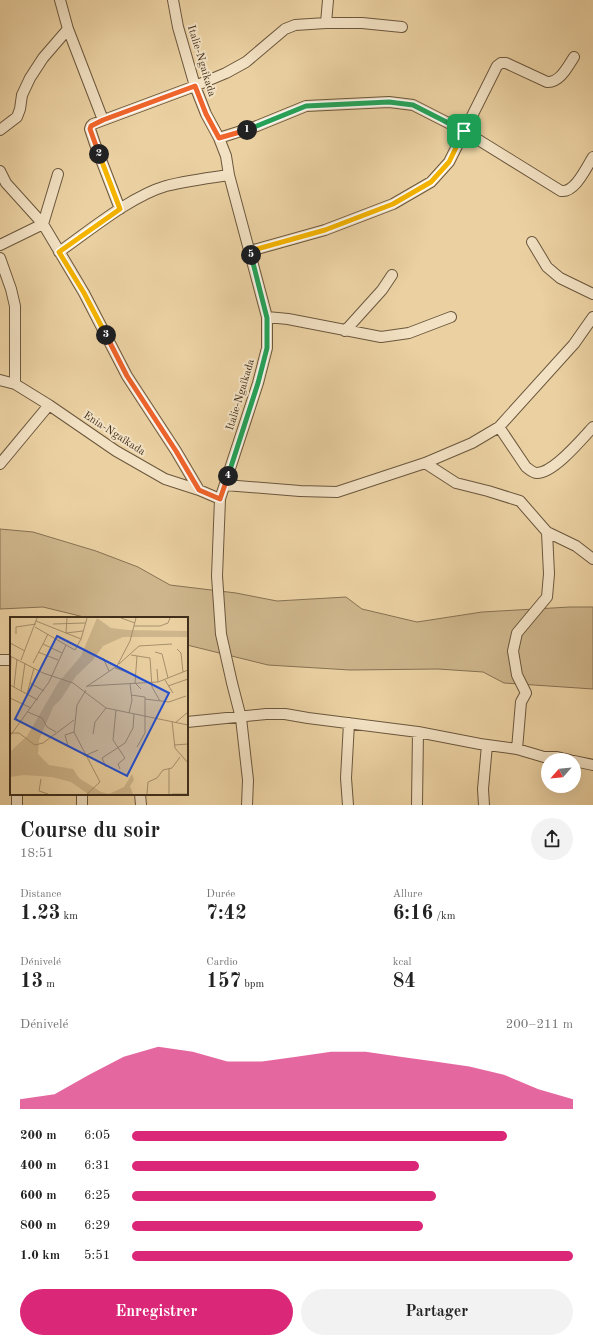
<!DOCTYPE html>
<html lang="fr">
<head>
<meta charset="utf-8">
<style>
  :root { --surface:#fff; --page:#f2f2f2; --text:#222; --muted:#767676; --accent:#db2777 }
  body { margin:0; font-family:"Old Standard TT",serif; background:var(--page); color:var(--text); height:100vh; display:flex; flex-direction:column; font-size:15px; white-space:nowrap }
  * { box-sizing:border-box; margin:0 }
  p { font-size:13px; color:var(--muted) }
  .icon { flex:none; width:22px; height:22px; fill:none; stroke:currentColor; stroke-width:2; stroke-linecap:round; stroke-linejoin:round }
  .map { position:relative; height:805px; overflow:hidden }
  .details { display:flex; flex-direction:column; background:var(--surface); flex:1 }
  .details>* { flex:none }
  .needle { width:26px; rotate:243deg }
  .controls { position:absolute; left:541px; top:753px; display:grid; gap:8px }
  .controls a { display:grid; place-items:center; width:40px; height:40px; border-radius:50%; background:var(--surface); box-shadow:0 4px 16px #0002; font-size:20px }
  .pin { position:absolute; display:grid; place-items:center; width:34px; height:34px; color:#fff; margin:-17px; border-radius:8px; box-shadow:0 2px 6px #0006 }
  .km { position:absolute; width:20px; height:20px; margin:-10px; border-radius:50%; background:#222; color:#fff; font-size:11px; line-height:20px; text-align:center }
  .round { display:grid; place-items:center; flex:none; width:42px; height:42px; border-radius:21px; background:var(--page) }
  .overview { display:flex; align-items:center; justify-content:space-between; height:68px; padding:0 20px }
  h1 { font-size:22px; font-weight:700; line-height:30px }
  .stats { display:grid; grid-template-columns:repeat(3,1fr); gap:6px; height:68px; padding:4px 20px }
  .stats div { display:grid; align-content:center }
  .stats b { font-size:20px; font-weight:700 }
  .stats small { font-size:11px; font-weight:400 }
  .stats p { font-size:11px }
  .chart { height:112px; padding:8px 20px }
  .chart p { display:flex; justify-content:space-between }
  .chart svg { width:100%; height:72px; margin-top:4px; fill:var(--accent); opacity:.7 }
  .primary-button { display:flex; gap:8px; margin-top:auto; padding:8px 20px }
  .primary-button a { flex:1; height:46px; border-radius:24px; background:var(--accent); color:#fff; font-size:16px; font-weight:700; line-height:46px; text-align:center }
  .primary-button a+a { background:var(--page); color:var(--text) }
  ul { padding:0 20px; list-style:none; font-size:13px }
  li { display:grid; grid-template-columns:64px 48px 1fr; align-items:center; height:30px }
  li i { height:10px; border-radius:5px; background:var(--accent) }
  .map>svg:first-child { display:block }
  .green { fill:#ceb58b; stroke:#877253 }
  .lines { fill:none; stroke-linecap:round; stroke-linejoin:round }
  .minor-casing { stroke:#6b573d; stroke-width:12 }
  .minor { stroke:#f2e1c3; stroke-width:10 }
  .split-1-casing { stroke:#fff; stroke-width:8 }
  .split-2-casing { stroke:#fff; stroke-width:8 }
  .split-3-casing { stroke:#fff; stroke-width:8 }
  .split-4-casing { stroke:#fff; stroke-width:8 }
  .split-5-casing { stroke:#fff; stroke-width:8 }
  .split-6-casing { stroke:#fff; stroke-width:8 }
  .split-1 { stroke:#22a559; stroke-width:5 }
  .split-2 { stroke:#f0652b; stroke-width:5 }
  .split-3 { stroke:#f5b400; stroke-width:5 }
  .split-4 { stroke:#f0652b; stroke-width:5 }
  .split-5 { stroke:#22a559; stroke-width:5 }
  .split-6 { stroke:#f5b400; stroke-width:5 }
  .labels { text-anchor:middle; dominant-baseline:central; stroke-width:4; stroke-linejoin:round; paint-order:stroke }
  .street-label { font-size:11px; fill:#402e1b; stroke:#f2e1c3 }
  .inset-road { fill:none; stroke:#a7906c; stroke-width:1 }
  .view { fill:#1d4ed8; fill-opacity:0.15; stroke:#1d4ed8; stroke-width:2 }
  .inset-edge { fill:none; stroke:#402e1b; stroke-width:2 }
</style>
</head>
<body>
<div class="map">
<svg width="593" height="805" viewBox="0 0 593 805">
  <rect width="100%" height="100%" fill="#ebd1a2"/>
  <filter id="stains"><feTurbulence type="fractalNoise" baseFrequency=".005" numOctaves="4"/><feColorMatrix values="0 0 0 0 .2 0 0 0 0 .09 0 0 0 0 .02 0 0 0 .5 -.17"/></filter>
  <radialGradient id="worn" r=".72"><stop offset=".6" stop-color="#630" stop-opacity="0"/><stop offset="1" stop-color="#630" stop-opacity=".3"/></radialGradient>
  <!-- green -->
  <path class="green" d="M0,529L33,532L96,551L138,567L170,585L236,593L277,601L346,597L362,609L417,622L482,612L570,607H593V689L504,683L483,672L438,669L350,670L268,665L187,645V618H88L43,607L0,609Z"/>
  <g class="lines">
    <!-- minor casing -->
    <g class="minor-casing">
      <path id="minor" d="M60,0L68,29L103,120
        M173,0L178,27L195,86L206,114L219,138L226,156L229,175L267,317V348L258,383L220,499L217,576L221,634L232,683L241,718L248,780L247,805
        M326,23L328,0
        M0,130L17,117L20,109L22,95L30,78L43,58L68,29
        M219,138L257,126L306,106L389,102L413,105L464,131L561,191C575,193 586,168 593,157
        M0,171L6,183L43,224L84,293L127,376L176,451L199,490
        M120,209L95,144L90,129L91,126L93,124L195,86L226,73L246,62L285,29L295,25L326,23H362L402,27
        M532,242L547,267L560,278L593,294
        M0,245L43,224L58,174
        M250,251L325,230L393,204L431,182L449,162L497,66L501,63H506L547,82C560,83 568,66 574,57
        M59,252C89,231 131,196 166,186C186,181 208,178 229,175
        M0,258L11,289L15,306V384
        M267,317L288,319L381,337L409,333L451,317
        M345,331L382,290L392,275
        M0,380L15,384L49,405L116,451L165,479L199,490L220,499
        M499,427L526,467C530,470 533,473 537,473C554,473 582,439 593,427
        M425,463L456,483L488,491L520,501L547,532L576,546L593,559
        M0,464L49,405
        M225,485L300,491L337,492L425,463L472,443L499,427L574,344L593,317
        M0,660H11
        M187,722L266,714H285L308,718L418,732L480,744L517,749L544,757H557L570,760
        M517,749L521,702L526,693L517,675L513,651L517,633L547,597L549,574L547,532
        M574,761L593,765
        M82,794V805
        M140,794L141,805
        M17,805V794
        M348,805L346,778L349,723
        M417,805L418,732
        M484,805L483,789L487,745"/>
    </g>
    <!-- minor -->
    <use href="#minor" class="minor"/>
  </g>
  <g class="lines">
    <!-- split-1 casing -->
    <g class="split-1-casing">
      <path id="split-1" d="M247,130L306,106L389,102L413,105L464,131"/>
    </g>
    <!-- split-2 casing -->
    <g class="split-2-casing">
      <path id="split-2" d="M99,154L90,129L91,126L103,120L195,86L206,114L219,138L247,130"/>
    </g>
    <!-- split-3 casing -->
    <g class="split-3-casing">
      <path id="split-3" d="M99,154L120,209L59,252L84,293L106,335"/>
    </g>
    <!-- split-4 casing -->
    <g class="split-4-casing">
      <path id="split-4" d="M106,335L127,376L176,451L199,490L220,499L228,476"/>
    </g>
    <!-- split-5 casing -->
    <g class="split-5-casing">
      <path id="split-5" d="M228,476L258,383L267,348V318L251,255"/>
    </g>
    <!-- split-6 casing -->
    <g class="split-6-casing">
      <path id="split-6" d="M251,255L250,251L325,230L393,204L431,182L449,162L464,131"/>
    </g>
    <!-- split-1 -->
    <use href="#split-1" class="split-1"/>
    <!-- split-2 -->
    <use href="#split-2" class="split-2"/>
    <!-- split-3 -->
    <use href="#split-3" class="split-3"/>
    <!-- split-4 -->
    <use href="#split-4" class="split-4"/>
    <!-- split-5 -->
    <use href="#split-5" class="split-5"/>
    <!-- split-6 -->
    <use href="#split-6" class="split-6"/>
  </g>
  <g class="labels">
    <!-- street labels -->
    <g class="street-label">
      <text transform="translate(201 61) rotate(73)">Italie-Ngaîkada</text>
      <text transform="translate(241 395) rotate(-73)">Italie-Ngaîkada</text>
      <text transform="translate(114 434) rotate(33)">Enia-Ngaîkada</text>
    </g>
  </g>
  <!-- overview -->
  <g transform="translate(10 617)">
    <rect width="178" height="178" fill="#ebd1a2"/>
    <path d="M87,1L101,11L118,13L178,14V20H113L93,29L83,43L66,59L51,82L43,90L29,123L28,137L39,148L63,152L69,161L91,175L99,177L114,170L122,157L124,163L120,169L123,177H78L61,165L42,160L14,158L0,160V135L17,119L48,66L71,39Z" fill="#ceb58b"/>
    <path class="inset-road" d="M57,1L56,16L71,22L77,1M111,1L125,6M26,4L56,16L73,14M43,7L75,6M124,9H150L158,6L160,1M6,17V10L26,7M38,17L33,27L52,36M0,26L15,34M56,28L65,33L71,22M167,32L171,36L173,55M28,35L48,43M145,35L152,37L158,61M121,38L140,41L142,70L150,84M0,39L33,56L63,66L96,91L178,108M127,39L125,66L131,72M93,41L99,54M11,43L27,1M23,46L33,27M109,47L129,29L162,27M105,51L125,58M147,52L148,65M155,63L163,76M20,66L34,74M0,68L28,83M0,68L1,39M77,69L148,65L178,53M158,69L178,62M4,70L7,42M76,70L107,49L120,24L126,1M76,73L67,88L64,115L90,165L77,177M11,74L15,46M17,77L24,51M121,78L135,80V116L127,130M0,81L21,91M135,82L159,85L176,79M106,93L103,123L115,141L108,147L110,152M18,95L32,101L37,110L46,115M119,96L122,83L120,67M162,104L165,131L178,146M165,106L178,95M0,116H9L25,128L33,126L64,103M83,117L85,105L96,91M0,119L39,65L56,28L25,10M164,128L178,127M58,129L55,118L64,115M74,139L88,133M96,150L92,141L115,126L123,111L124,97M159,152V177M31,162L29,174L38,177M137,177L138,165L147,161L153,153L162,151L170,140M162,177H178"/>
    <path class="view" d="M47,19L159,76L117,159L5,102Z"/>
    <rect width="178" height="178" class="inset-edge"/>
  </g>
  <rect width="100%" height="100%" filter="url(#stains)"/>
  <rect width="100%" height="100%" fill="url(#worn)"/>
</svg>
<div class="controls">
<a><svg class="needle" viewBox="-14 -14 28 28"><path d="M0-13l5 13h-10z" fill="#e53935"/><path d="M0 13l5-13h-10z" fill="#767676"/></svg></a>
</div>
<div class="pin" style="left:464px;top:131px;background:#1e9e55"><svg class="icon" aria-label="arrive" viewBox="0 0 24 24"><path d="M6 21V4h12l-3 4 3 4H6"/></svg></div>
<b class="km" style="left:247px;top:130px">1</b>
<b class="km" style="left:99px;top:154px">2</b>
<b class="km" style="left:106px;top:335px">3</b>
<b class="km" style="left:228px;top:476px">4</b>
<b class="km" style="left:251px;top:255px">5</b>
</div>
<section class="details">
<div class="overview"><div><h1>Course du soir</h1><p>18:51</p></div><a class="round"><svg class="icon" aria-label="share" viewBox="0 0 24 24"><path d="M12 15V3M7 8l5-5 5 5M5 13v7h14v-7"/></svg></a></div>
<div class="stats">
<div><p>Distance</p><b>1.23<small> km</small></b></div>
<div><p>Durée</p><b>7:42</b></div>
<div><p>Allure</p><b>6:16<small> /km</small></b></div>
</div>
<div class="stats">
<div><p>Dénivelé</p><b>13<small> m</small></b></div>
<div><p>Cardio</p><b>157<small> bpm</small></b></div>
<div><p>kcal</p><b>84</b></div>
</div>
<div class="chart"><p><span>Dénivelé</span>200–211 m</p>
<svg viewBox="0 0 160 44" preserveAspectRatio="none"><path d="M0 44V38L10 35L20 23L30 12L40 6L50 9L60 15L70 15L80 12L90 9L100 9L110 12L120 15L130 18L140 23L150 32L160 38V44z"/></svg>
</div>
<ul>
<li><b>200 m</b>6:05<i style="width:85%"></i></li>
<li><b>400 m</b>6:31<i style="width:65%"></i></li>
<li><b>600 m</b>6:25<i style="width:69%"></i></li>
<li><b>800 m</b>6:29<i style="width:66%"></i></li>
<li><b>1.0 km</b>5:51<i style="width:100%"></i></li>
</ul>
<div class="primary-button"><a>Enregistrer</a><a>Partager</a></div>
</section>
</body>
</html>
